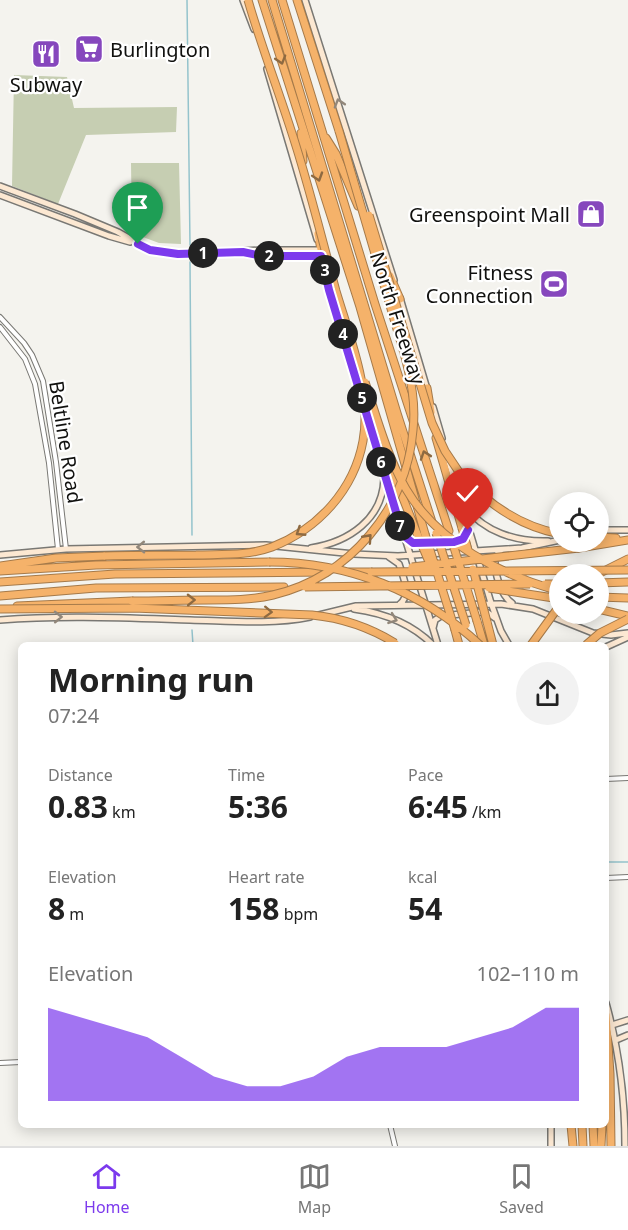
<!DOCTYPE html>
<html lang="en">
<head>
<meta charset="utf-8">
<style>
  :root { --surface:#fff; --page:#f2f2f2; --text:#222; --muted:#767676; --line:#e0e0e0; --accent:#7c3aed }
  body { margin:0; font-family:"Noto Sans",sans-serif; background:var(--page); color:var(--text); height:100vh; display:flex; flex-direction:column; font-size:22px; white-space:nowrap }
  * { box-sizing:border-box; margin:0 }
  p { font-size:20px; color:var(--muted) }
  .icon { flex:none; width:33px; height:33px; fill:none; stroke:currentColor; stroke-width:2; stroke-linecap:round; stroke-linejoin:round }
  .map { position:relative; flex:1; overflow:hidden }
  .drawer { position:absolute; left:18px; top:642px; width:591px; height:486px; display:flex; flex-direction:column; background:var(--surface); border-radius:9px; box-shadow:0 3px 15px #0003 }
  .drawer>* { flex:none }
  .tools { position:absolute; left:549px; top:492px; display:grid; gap:12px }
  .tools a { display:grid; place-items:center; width:60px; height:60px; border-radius:50%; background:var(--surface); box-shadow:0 3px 15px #0003; font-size:30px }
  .pin { position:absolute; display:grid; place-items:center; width:51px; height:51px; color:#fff; margin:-62px -26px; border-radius:50% 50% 50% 0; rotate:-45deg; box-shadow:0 0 6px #0007 }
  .pin .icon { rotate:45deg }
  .km { position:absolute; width:30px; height:30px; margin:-15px; border-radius:50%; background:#222; color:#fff; font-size:16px; line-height:30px; text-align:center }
  .round { display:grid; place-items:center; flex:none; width:63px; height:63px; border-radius:32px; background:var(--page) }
  .headline { display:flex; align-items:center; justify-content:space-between; height:102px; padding:0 30px }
  h1 { font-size:33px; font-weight:700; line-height:45px }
  .metrics { display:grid; grid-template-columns:repeat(3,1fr); gap:9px; height:102px; padding:6px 30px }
  .metrics div { display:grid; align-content:center }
  .metrics b { font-size:30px; font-weight:700 }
  .metrics small { font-size:16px; font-weight:400 }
  .metrics p { font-size:16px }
  .chart { height:168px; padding:12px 30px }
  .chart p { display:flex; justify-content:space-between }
  .chart svg { width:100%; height:108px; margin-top:6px; fill:var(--accent); opacity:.7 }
  .tabs { display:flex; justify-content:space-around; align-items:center; height:84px; border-top:2px solid var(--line); background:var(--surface); font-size:16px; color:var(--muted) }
  .tabs a { display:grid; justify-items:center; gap:3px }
  .tabs .active { color:var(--accent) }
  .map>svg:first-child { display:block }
  .green { fill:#c6ceb2 }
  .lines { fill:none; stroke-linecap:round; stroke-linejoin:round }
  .stream { stroke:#94c3cc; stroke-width:1.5 }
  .street-casing { stroke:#797874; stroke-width:6 }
  .secondary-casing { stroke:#797874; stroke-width:8 }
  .highway-casing { stroke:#a57a4a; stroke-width:9 }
  .street { stroke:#fff; stroke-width:4 }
  .secondary { stroke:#fce8d2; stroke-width:5 }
  .highway { stroke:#f5b26a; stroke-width:7 }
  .highway-bridge-casing { stroke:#a57a4a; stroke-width:9; stroke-linecap:butt }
  .highway-bridge { stroke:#f5b26a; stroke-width:7 }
  .oneway { stroke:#8e6a41 }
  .oneway2 { stroke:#92877a }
  .route-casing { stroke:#fff; stroke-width:12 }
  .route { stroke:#7c3aed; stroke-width:8 }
  .labels { text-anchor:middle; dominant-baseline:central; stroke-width:4.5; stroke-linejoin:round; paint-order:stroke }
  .poi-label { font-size:20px; fill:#11110f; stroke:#fff; text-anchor:end }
  .street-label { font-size:20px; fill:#11110f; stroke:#fff }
</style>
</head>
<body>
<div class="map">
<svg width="628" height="1146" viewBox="0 0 628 1146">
  <rect width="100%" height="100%" fill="#f4f3ee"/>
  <!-- green -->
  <path class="green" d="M14,75L67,77L74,108L177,107L176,132L86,135L58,204L12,186Z
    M131,163H179L181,244L159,243L132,233Z"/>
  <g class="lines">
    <!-- stream -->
    <path class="stream" d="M187,0L190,245
      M190,262L192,535
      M192,630L193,645
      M606,862H628"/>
    <!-- street casing -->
    <g class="street-casing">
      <path id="street" d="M0,317L24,343L32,355L43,381L56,462L66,549
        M0,327L25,359L35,384L49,463L58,549
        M606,779L628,778
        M606,878L628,877
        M0,1063L21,1062
        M390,1125L395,1146"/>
    </g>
    <!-- secondary casing -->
    <g class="secondary-casing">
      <path id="secondary" d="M243,0L254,29
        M305,0L394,280
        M267,69L317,239
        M0,186L75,214L118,232L150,250L178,254L262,250H320
        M0,195L109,236L130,242
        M248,253L262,256H321
        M329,289L357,383
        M400,298L427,389
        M433,407L442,438
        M367,415L438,645
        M448,459L491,603L501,631L509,645
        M464,505C483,532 516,542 548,541
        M598,530H628
        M404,536L413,543L455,542
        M311,548C349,542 383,519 384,478
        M501,550L495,557C494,571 500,595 512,603
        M0,555L66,549L266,545L354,554L398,556L522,548L560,540
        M389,557L399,564C403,577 412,594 400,604
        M354,609C384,613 411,623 433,645
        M319,615L356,606L501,604L533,609L593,633L611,635L628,633
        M0,620C63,615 126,618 190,620C230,621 270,625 310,617
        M433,628L435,620L441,616L481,612L488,613L495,618
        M606,647L628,637
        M606,1003C619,1050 625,1097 625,1146
        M612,1025L628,1020
        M616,1040L628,1035
        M551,1125V1146"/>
    </g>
    <!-- highway casing -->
    <g class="highway-casing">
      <path id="highway" d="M262,0L360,307L425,534
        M272,0L397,413L432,522
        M282,0L375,304L449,531
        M297,0L339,131
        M301,133L303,161
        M326,138L336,154L358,206
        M318,234L329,290
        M390,276L400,299
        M357,382L418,536
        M427,388L431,412
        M436,438L462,528
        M459,472C486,503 519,526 560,534
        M598,537L616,538
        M579,548L628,540
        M0,566L56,558L105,556
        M0,571L96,565L269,562
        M350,572H371
        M598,574L628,559
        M0,582L115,574L327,572
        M598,583L628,582
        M0,596L96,588L284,587
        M598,597L628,598
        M17,606L132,601
        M598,609L628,616
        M477,621L484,645
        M487,622L493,645
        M455,630L459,645
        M606,1015L610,1074L611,1146
        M571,1125L573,1146
        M582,1125L583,1146
        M593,1125L594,1146
        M601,1146L602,1125"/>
    </g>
    <!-- street -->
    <use href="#street" class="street"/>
    <!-- secondary -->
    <use href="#secondary" class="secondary"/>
    <!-- highway -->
    <use href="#highway" class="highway"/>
    <!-- highway-bridge casing -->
    <g class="highway-bridge-casing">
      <path id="highway-bridge" d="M369,215L432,423L445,451L459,472
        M365,382C377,418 387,456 406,489C437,542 502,576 560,591
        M462,528L468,550
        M436,533L466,625
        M425,534L455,630
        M418,536L432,569
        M451,538L477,621
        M105,556C136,555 166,555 196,555C222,554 248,556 272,547C318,529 354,490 363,441C372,392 350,338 336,291C323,243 311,194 296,146C281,97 262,49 248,0
        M269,562C348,562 422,591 480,645
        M412,567L579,548
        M473,569L487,622
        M371,572L628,570
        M545,584H560
        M305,587L530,584
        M489,588L560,599
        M132,601C158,601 184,600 209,600C230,600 252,600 273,595C350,577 407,508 413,430C416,404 411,379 404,353L339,131
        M0,609L133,608L312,615C342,618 369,627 395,643
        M531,645L560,605
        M586,645L600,633L628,619"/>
    </g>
    <!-- highway-bridge -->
    <use href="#highway-bridge" class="highway-bridge"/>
  </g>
  <!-- one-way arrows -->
  <defs><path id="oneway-chevron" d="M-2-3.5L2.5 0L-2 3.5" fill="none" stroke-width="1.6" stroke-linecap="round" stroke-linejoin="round" transform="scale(1.5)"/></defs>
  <g class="oneway">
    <use href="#oneway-chevron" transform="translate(281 60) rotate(73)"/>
    <use href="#oneway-chevron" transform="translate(318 177) rotate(72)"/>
    <use href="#oneway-chevron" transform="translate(425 455) rotate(-109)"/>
    <use href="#oneway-chevron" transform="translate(300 532) rotate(147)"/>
    <use href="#oneway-chevron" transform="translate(368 538) rotate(-48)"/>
    <use href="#oneway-chevron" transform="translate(191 600) rotate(-1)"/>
    <use href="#oneway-chevron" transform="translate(268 612) rotate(2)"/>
  </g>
  <g class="oneway2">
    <use href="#oneway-chevron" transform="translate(339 103) rotate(-107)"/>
    <use href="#oneway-chevron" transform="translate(141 547) rotate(179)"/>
    <use href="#oneway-chevron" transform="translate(58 617) rotate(-1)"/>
    <use href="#oneway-chevron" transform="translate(393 619) rotate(20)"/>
  </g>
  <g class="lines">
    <!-- route casing -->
    <g class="route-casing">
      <path id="route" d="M138,244L150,250L178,254L243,252L262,256H321L329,290L403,535L413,543L454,542L463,539L468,530"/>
    </g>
    <!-- route -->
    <use href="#route" class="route"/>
  </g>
  <!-- icons -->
  <defs>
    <g id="supermarket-square" transform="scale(1.5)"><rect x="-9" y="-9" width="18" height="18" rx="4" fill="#8647bd" stroke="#fff"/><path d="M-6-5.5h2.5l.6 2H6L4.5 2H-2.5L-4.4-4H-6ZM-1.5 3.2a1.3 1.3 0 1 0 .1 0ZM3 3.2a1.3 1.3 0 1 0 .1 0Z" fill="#fff"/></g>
    <g id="restaurant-square" transform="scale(1.5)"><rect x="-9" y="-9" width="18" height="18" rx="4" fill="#8647bd" stroke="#fff"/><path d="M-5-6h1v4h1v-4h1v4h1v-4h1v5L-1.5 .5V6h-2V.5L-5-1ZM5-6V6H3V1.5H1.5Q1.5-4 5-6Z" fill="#fff"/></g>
    <g id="shop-square" transform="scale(1.5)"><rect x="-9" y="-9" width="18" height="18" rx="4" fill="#8647bd" stroke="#fff"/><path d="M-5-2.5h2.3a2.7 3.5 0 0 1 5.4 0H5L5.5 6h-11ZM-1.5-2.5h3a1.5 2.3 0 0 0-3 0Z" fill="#fff"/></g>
    <g id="stadium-square" transform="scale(1.5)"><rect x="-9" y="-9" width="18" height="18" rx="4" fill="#8647bd" stroke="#fff"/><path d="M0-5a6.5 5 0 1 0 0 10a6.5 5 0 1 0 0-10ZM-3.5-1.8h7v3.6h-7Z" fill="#fff"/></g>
  </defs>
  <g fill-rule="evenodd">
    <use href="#supermarket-square" x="89" y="49"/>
    <use href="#restaurant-square" x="46" y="54"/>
    <use href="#shop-square" x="591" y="214"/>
    <use href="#stadium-square" x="554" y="284"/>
  </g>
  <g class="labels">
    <!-- poi labels -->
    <g class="poi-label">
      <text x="110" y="49" text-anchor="start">Burlington</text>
      <text x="46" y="84" text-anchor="middle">Subway</text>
      <text x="570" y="214">Greenspoint Mall</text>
      <text x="533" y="272">Fitness<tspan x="533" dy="23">Connection</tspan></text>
    </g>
    <!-- street labels -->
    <g class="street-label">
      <text transform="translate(398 318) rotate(72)">North Freeway</text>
      <text transform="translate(66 442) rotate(81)">Beltline Road</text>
    </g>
  </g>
</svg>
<div class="tools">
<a><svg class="icon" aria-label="locate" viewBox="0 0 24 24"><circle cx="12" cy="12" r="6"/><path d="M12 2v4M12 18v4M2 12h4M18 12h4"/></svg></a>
<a><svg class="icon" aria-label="layers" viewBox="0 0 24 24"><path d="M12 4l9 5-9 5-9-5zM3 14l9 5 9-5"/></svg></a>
</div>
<div class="pin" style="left:138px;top:244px;background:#1e9e55"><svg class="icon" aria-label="arrive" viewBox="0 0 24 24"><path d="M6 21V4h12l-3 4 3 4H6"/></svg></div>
<div class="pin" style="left:468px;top:530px;background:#d93025"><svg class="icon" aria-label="check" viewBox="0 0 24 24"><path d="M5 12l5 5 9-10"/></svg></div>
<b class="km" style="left:203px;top:253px">1</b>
<b class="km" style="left:269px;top:256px">2</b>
<b class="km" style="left:325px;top:270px">3</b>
<b class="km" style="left:343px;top:334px">4</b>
<b class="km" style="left:362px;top:398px">5</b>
<b class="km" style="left:381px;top:462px">6</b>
<b class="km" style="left:400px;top:526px">7</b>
<section class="drawer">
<div class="headline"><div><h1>Morning run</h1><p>07:24</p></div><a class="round"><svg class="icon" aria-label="share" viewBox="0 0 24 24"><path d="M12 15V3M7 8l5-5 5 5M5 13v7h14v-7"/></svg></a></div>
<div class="metrics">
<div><p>Distance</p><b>0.83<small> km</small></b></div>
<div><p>Time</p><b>5:36</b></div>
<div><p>Pace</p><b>6:45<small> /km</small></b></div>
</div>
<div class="metrics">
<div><p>Elevation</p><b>8<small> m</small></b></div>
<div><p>Heart rate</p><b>158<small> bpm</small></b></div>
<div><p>kcal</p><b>54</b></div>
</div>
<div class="chart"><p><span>Elevation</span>102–110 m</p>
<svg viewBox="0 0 160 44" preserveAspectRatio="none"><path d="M0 44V6L10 10L20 14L30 18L40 26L50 34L60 38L70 38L80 34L90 26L100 22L110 22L120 22L130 18L140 14L150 6L160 6V44z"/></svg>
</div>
</section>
</div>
<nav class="tabs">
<a class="active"><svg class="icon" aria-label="home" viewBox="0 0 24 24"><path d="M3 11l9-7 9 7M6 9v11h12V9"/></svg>Home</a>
<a><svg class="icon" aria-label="map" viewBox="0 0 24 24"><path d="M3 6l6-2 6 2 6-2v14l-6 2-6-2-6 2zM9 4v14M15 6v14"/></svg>Map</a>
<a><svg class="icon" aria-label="saved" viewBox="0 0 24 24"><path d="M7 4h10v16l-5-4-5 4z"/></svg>Saved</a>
</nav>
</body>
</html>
